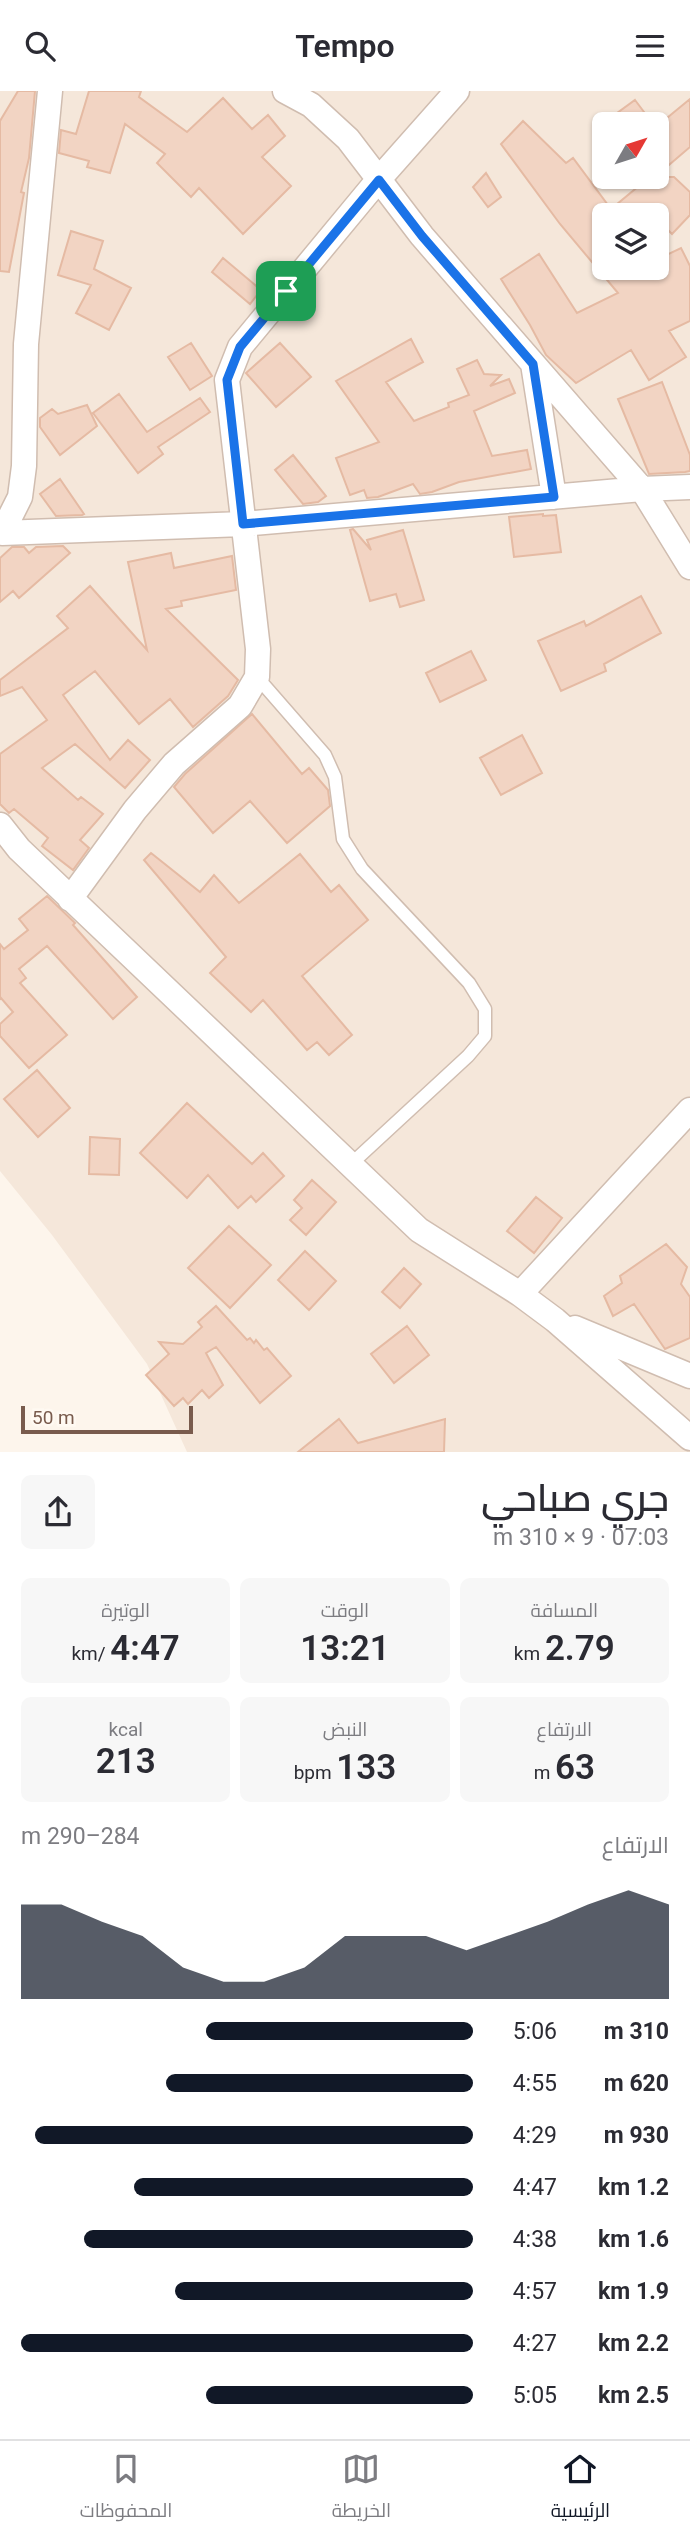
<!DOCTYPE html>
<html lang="ar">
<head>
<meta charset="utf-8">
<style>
  :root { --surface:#fff; --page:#f7f7f7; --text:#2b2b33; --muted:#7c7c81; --line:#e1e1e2; --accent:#111827 }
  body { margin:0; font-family:Roboto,Cairo,sans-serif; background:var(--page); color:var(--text); direction:rtl; height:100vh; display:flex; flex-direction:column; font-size:26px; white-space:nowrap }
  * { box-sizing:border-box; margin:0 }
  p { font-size:23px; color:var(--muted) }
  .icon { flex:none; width:38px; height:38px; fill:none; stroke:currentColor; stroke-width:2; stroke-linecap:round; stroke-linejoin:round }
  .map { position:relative; height:1361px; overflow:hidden; direction:ltr }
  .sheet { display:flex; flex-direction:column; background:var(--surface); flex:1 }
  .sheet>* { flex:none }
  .needle { width:46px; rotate:51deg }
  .controls { position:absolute; left:592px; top:21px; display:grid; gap:14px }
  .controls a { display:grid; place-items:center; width:77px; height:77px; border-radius:10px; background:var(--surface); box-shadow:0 2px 5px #0004; font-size:35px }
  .scale { position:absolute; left:21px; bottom:18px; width:172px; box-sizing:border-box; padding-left:7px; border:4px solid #795b4d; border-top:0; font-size:19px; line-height:24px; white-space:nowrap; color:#795b4d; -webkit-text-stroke:5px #fff9f2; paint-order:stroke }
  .pin { position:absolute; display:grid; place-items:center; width:60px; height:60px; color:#fff; margin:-30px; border-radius:14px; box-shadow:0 4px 10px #0006 }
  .round { display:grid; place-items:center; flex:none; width:74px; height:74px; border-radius:10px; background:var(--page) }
  .overview { display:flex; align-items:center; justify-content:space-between; height:119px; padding:0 21px }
  h1 { font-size:38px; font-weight:600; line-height:52px }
  .stats { display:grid; grid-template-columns:repeat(3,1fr); gap:10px; height:119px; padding:7px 21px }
  .stats div { display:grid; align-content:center; border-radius:10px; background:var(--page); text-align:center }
  .stats b { font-size:35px; font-weight:600 }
  .stats small { font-size:19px; font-weight:400 }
  .stats p { font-size:19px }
  .chart { height:196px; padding:14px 21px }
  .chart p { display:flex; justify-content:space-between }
  .chart svg { width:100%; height:126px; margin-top:7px; fill:var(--accent); opacity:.7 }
  ul { padding:0 21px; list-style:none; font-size:23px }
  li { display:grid; grid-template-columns:112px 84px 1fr; align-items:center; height:52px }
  li i { height:18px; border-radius:9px; background:var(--accent) }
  header { display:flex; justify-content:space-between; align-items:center; height:91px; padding:0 21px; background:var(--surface); font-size:32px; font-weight:600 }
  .tab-bar { display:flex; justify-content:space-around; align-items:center; height:98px; border-top:2px solid var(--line); background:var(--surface); font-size:19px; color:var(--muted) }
  .tab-bar a { display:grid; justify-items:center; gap:4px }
  .tab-bar .selected { color:var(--accent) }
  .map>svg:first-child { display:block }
  .residential { fill:#f5e7da; fill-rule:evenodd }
  .building { fill:#f2d4c3; stroke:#e5baa3; stroke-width:2 }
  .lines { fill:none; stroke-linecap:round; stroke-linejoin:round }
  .service-casing { stroke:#d0bdb0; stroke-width:15 }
  .minor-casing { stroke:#d0bdb0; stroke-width:27 }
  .service { stroke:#fff; stroke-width:12 }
  .minor { stroke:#fff; stroke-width:24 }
  .route-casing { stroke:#fff; stroke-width:14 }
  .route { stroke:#1a73e8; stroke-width:9 }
</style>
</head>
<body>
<header><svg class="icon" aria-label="menu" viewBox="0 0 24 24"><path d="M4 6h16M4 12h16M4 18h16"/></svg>Tempo<svg class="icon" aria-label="search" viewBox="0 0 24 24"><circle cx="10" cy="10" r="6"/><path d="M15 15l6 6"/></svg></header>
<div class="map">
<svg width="690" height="1361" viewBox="0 0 690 1361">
  <rect width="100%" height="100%" fill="#fdf5ec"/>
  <!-- residential -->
  <path class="residential" d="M0,0H690V1361H187L147,1273L52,1144L0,1080ZM604,33H656V86H604ZM604,124H656V177H604Z"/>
  <!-- building -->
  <path class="building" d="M18,0H35L29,67L21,101L24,102L9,181L0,180V30Z
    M89,0H141L139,6L187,41L223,7L252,38L268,24L285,45L262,66L291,95L243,143L199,97L191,106L157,72L165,63L125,33L110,82L87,76L89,70L59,62L61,39L76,43Z
    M690,8V56L656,85V36Z
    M635,9L653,33H602Z
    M523,30L566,72L573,67L611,118L640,94L634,86H674L690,101V124L672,143L656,127V124H604V177H656V169L681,157L690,175V230L669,240L686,266L649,289L631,259L576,292L546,264L530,234L501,188L539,163L577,222L618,202L560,133L501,53Z
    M486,82L501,106L488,116L473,96Z
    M71,140L103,150L94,178L131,197L109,239L76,222L91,194L58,184Z
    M223,167L261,199L250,213L212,181Z
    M411,248L423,271L386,291L414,330L449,316L448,312L469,304L457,278L477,269L484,283L501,284L490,295L509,288L515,302L474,320L492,365L527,359L531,378L459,391L432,401L420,403L413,393L378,406L367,407L364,399L350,404L336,367L379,351L336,290Z
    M191,252L212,285L190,299L168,266Z
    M280,252L311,286L276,316L246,282Z
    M662,291L690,364V380L685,381L649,383L618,308Z
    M119,303L147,341L200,307L210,321L158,356L163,363L138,382L93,322Z
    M87,314L97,335L60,364L40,336V327L52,318L58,323Z
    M293,364L326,405L318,411L303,413L275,379Z
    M60,388L84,423L82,424L56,425L40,403Z
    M543,423V425L556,424L561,461L514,466L509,426Z
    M353,438L371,459L367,449L403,439L424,509L400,516L396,503L370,510L350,439Z
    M63,455L70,462L19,507L13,500L0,511V467L12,456H24L29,462L36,456Z
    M171,462L174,477L232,465L236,499L181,510L182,515L166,518L238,589L228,605L193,636L170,608L139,633L95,580L63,604L110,669L128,649L150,669L125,697L75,653L42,677L78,709L81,706L103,723L80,749L89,757L73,779L42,755L48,747L14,718L9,722L0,713V663L47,629L22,596L0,605V589L68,537L57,525L90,495L147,559L128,471Z
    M641,505L661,542L604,573L606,580L561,600L538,550L584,530L586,535Z
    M471,560L486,589L440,611L426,582Z
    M252,623L302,683L309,677L328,699L330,715L287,752L250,710L213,742L174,696L185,683Z
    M522,644L542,682L501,704L480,667Z
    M151,762L200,801L214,784L239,812L300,763L331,801L339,794L368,829L302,885L352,944L329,964L317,951L307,959L263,909L251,921L210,882L226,866L144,769Z
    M47,805L75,832L73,834L137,906L113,928L47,855L19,878L26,887L20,892L67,944L29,977L0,945V933L13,921L1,907L0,908V853L4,858L28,839L19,828Z
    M37,979L70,1017L38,1046L4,1008Z
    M187,1012L252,1073L263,1062L284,1085L256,1111L251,1105L238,1117L208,1084L187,1107L140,1062Z
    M90,1046L120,1048L119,1084L89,1083Z
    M312,1089L336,1111L306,1144L290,1129L302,1117L294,1109Z
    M536,1106L562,1127L534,1162L507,1140Z
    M229,1135L271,1174L230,1217L188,1177Z
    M666,1153L687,1176L681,1193L690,1206V1247L665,1258L634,1213L613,1225L604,1205L622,1192L620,1185Z
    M305,1160L336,1190L309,1219L278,1189Z
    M404,1177L421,1193L400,1217L382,1201Z
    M216,1215L247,1249L250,1247L254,1252L256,1249L264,1259L267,1257L291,1285L260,1312L216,1256L206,1262L223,1294L209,1307L202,1299L188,1313L183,1307L174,1315L146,1284L169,1263L159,1251L183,1253L202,1236L198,1231Z
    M407,1235L429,1264L394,1292L371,1263Z
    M339,1328L358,1352L445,1328L444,1361H298Z"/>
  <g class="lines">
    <!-- service casing -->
    <g class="service-casing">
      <path id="service" d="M257,586L325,664L335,686L343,748L362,778L469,892L485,918V945L468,965L350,1074"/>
    </g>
    <!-- minor casing -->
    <g class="minor-casing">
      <path id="minor" d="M50,0L26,253L24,375L20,406L2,442L243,433L642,398L690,396
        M285,0L311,14L348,48L422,145L642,398L690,476
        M533,273L554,406
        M0,734L19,758L419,1139L520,1203L555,1229L690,1347
        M70,808L135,719L174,673L240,615L257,586L258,558L227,289L240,256L379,88L457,0
        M520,1203L690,1019
        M575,1237L690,1285"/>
    </g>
    <!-- service -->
    <use href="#service" class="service"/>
    <!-- minor -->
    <use href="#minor" class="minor"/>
  </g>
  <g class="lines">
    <!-- route casing -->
    <g class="route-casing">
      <path id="route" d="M379,89L422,145L533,273L554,406L243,433L227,289L240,256Z"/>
    </g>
    <!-- route -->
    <use href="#route" class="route"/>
  </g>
</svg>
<div class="controls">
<a><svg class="needle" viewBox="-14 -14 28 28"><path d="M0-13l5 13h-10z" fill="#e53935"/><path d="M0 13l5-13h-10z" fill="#7c7c81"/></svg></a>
<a><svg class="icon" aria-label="layers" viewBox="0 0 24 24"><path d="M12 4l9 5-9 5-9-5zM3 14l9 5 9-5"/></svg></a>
</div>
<div class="scale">50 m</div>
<div class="pin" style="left:286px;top:200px;background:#1e9e55"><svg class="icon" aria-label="arrive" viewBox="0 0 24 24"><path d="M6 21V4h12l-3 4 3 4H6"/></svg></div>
</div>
<section class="sheet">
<div class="overview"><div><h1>جري صباحي</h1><p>07:03 · 9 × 310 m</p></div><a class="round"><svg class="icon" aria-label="share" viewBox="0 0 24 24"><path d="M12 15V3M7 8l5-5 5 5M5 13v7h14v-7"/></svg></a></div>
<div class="stats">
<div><p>المسافة</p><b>2.79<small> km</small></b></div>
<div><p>الوقت</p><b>13:21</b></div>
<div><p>الوتيرة</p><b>4:47<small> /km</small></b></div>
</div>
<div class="stats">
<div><p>الارتفاع</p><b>63<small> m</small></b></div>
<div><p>النبض</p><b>133<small> bpm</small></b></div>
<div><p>kcal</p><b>213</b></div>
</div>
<div class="chart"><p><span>الارتفاع</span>284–290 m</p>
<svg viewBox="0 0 160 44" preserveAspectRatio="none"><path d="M0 44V11L10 11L20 17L30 22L40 33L50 38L60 38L70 33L80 22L90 22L100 22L110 27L120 22L130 17L140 11L150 6L160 11V44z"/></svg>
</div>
<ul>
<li><b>310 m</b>5:06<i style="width:59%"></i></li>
<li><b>620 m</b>4:55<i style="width:68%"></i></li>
<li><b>930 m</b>4:29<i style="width:97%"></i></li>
<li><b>1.2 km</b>4:47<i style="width:75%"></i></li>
<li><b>1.6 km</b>4:38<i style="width:86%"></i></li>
<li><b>1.9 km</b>4:57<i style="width:66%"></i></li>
<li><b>2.2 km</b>4:27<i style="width:100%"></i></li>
<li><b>2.5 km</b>5:05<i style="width:59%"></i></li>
</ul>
</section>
<nav class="tab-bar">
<a class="selected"><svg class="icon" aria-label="home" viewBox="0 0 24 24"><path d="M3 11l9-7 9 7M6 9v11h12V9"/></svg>الرئيسية</a>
<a><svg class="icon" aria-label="map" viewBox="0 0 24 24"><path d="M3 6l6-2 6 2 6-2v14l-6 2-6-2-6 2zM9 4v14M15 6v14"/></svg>الخريطة</a>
<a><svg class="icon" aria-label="saved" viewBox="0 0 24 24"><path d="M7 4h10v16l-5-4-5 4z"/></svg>المحفوظات</a>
</nav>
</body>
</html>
